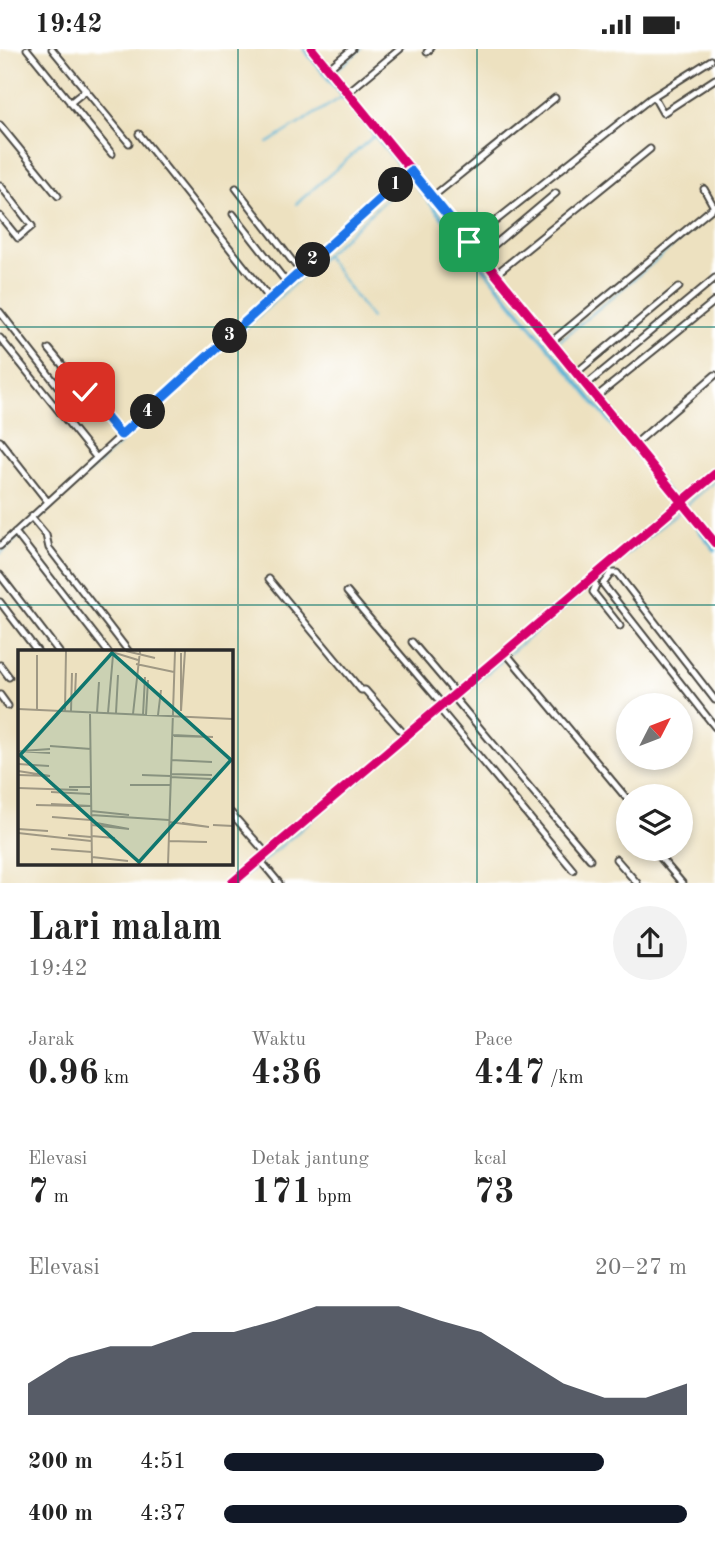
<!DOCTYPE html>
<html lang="id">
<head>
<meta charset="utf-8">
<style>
  :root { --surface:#fff; --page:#f2f2f2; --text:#222; --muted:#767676; --accent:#111827 }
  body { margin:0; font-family:"Old Standard TT",serif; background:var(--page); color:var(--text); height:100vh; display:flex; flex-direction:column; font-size:26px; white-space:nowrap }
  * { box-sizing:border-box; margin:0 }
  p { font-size:23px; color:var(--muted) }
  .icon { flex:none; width:38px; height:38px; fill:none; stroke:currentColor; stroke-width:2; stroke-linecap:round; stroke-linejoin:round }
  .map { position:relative; height:834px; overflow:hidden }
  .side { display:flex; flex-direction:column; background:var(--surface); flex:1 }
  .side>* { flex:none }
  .needle { width:46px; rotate:48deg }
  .fabs { position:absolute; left:616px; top:644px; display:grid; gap:14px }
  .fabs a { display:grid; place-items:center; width:77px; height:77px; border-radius:50%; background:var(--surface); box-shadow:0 4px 10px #0003; font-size:35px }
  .pin { position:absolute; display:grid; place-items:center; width:60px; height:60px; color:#fff; margin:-30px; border-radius:14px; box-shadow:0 4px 10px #0006 }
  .km { position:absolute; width:35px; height:35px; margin:-18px; border-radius:50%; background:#222; color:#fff; font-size:19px; line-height:35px; text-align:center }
  .round { display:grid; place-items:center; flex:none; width:74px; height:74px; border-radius:37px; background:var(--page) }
  .overview { display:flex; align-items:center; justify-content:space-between; height:119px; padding:0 28px }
  h1 { font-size:38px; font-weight:600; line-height:52px }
  .stats { display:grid; grid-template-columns:repeat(3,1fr); gap:10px; height:119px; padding:7px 28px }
  .stats div { display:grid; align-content:center }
  .stats b { font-size:35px; font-weight:600 }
  .stats small { font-size:19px; font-weight:400 }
  .stats p { font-size:19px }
  .chart { height:196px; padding:14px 28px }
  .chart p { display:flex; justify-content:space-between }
  .chart svg { width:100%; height:126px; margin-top:7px; fill:var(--accent); opacity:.7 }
  ul { padding:0 28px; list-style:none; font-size:23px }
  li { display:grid; grid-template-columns:112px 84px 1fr; align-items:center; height:52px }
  li i { height:18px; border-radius:9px; background:var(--accent) }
  .status { display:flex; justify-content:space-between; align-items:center; height:49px; padding:0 35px; background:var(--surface); direction:ltr }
  .status svg { height:19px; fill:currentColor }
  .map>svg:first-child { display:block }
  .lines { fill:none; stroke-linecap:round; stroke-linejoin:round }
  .stream { stroke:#59b3d6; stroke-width:2 }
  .canal { stroke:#59b3d6; stroke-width:3.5 }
  .minor-casing { stroke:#484641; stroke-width:9 }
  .minor { stroke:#fff; stroke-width:5 }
  .cycleway-casing { stroke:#fff; stroke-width:13 }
  .cycleway { stroke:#d6006c; stroke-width:9 }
  .route-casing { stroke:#fff; stroke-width:14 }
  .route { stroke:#1a73e8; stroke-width:9 }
  .grid { fill:none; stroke:#0f766e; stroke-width:2; stroke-opacity:0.55 }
  .inset-road { fill:none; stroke:#9f9884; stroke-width:2 }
  .view { fill:#0f766e; fill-opacity:0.15; stroke:#0f766e; stroke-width:3.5 }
  .inset-edge { fill:none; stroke:#2b2b2b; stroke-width:3.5 }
</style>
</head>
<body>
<div class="status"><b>19:42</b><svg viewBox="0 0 49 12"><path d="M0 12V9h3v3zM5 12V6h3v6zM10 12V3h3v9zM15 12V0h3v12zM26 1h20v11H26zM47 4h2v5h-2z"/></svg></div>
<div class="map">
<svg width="715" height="834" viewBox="0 0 715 834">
  <rect width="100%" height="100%" fill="#fff"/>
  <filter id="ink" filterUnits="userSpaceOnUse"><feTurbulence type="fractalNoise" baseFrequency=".0143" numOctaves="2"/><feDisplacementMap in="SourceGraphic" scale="14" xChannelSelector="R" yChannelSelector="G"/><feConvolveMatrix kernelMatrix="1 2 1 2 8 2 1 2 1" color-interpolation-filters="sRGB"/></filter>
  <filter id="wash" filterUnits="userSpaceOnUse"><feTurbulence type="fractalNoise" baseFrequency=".00686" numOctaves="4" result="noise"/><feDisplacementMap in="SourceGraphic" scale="28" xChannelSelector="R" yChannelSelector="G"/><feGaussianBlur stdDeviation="1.57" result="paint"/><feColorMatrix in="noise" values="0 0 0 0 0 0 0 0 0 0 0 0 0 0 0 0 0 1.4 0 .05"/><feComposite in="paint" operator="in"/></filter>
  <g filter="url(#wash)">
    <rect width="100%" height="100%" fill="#ede1c0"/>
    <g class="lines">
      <!-- stream -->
      <path class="stream" d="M334,23L361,0
        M327,28L329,27
        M268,94L342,48
        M296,155L374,87
        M326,207L371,269
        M556,295L715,162
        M0,505L408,130
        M611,519L715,432
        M509,605L607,523
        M237,834L505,609"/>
      <!-- canal -->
      <path class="canal" d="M304,0L715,501"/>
    </g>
  </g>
  <g filter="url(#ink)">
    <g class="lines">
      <!-- minor casing -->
      <g class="minor-casing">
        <path id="minor" d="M27,0L112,105
          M52,0L129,94
          M312,0L715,494
          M427,3L430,0
          M328,20L352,0
          M347,44L400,0
          M654,48L663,64L715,30
          M70,54L86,41
          M0,76L58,147
          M139,85L270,250
          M0,136L32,177L18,189L0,167
          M236,139L300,222
          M704,140L714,158
          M431,149L555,49
          M233,165L287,234
          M469,193L651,49L711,11
          M481,207L556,144
          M496,225L650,100
          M0,263L64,345
          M0,289L95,407
          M551,293L715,157
          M49,300L121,386
          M576,324L679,238
          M586,336L715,229
          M596,348L715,252
          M0,392L48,453
          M635,395L715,326
          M31,468L46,486L49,499L129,603
          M15,483L108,603
          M0,497L411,122
          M606,517L611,524H617L715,651
          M611,524L603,535L715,678
          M0,526L59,603
          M269,530L361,641H365L405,686
          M591,530L596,536L593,543L620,577
          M347,543L442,655
          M0,553L38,603
          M412,593L455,644
          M505,603L628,751
          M0,616L9,628
          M0,646L8,657
          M452,646L590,810
          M438,658L573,821
          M231,764L266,804
          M653,800L682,834
          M259,810L279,834
          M616,810L637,834
          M232,834L715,425"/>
      </g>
      <!-- minor -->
      <use href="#minor" class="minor"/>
      <!-- cycleway casing -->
      <g class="cycleway-casing">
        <path id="cycleway" d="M312,0L715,494
          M232,834L715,425"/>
      </g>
      <!-- cycleway -->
      <use href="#cycleway" class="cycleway"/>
    </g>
  </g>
  <g class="lines" filter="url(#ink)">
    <!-- route casing -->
    <g class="route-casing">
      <path id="route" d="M85,343L121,386L411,122L469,193"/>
    </g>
    <!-- route -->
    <use href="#route" class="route"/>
  </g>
  <!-- grid -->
  <path class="grid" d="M238,0V834M477,0V834M0,278H715M0,556H715"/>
  <!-- overview -->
  <g transform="translate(18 601)">
    <rect width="215" height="215" fill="#ede1c0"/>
    <path class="inset-road" d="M108,1L137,8M94,2L120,10M163,3V61L167,1M19,5V60M118,14L156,22M57,45L58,23M0,59L215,69M47,61L48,1M53,61L54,23M72,62L74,215M79,63L81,32M90,63L95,5M98,63L100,25M115,64L122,1M125,65L127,27M128,65L130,30M140,65L143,40M155,85L195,87M156,86L195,87M32,96L73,99M0,101L32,103M4,101L32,99M153,110L194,112M0,114L31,116M0,121L32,126L0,125M153,124L194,125M124,125L152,126M152,127L193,129M112,135H152M51,137H73M0,138L60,140M33,142L72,144M33,154L73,156M18,155L60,156M73,161L111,165M73,165L151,170M34,167L73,170M73,172L111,179M151,172L191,177M164,173L191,177M74,175L111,179M195,175L215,176V183M0,179L30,181M0,183L73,191M50,185L73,187M73,186L97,188M151,191L189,192M33,199L74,202M74,207L110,211M150,215L157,1"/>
    <path class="view" d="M94,3L213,110L121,212L2,105Z"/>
    <rect width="215" height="215" class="inset-edge"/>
  </g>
</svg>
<div class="fabs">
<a><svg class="needle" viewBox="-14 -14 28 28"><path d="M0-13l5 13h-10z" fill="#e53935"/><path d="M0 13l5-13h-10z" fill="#767676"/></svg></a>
<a><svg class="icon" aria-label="layers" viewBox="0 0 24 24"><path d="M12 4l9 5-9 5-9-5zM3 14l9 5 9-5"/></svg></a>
</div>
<div class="pin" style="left:469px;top:193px;background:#1e9e55"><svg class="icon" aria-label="arrive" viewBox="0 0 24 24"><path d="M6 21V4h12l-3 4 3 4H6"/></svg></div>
<div class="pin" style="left:85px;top:343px;background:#d93025"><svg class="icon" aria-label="check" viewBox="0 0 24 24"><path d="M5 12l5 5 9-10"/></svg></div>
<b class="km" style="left:396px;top:136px">1</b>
<b class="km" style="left:313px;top:211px">2</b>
<b class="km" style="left:230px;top:287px">3</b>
<b class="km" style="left:148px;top:363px">4</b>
</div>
<section class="side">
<div class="overview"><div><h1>Lari malam</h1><p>19:42</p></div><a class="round"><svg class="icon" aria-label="share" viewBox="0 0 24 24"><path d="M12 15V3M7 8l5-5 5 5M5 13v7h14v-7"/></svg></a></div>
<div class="stats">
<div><p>Jarak</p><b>0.96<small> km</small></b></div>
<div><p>Waktu</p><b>4:36</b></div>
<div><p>Pace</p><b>4:47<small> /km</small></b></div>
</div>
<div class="stats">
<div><p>Elevasi</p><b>7<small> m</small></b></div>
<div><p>Detak jantung</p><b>171<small> bpm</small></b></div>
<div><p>kcal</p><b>73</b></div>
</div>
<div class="chart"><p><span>Elevasi</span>20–27 m</p>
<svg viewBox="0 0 160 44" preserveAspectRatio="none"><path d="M0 44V33L10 24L20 20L30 20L40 15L50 15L60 11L70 6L80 6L90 6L100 11L110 15L120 24L130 33L140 38L150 38L160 33V44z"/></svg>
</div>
<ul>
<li><b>200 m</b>4:51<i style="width:82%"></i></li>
<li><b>400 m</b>4:37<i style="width:100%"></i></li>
</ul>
</section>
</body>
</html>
